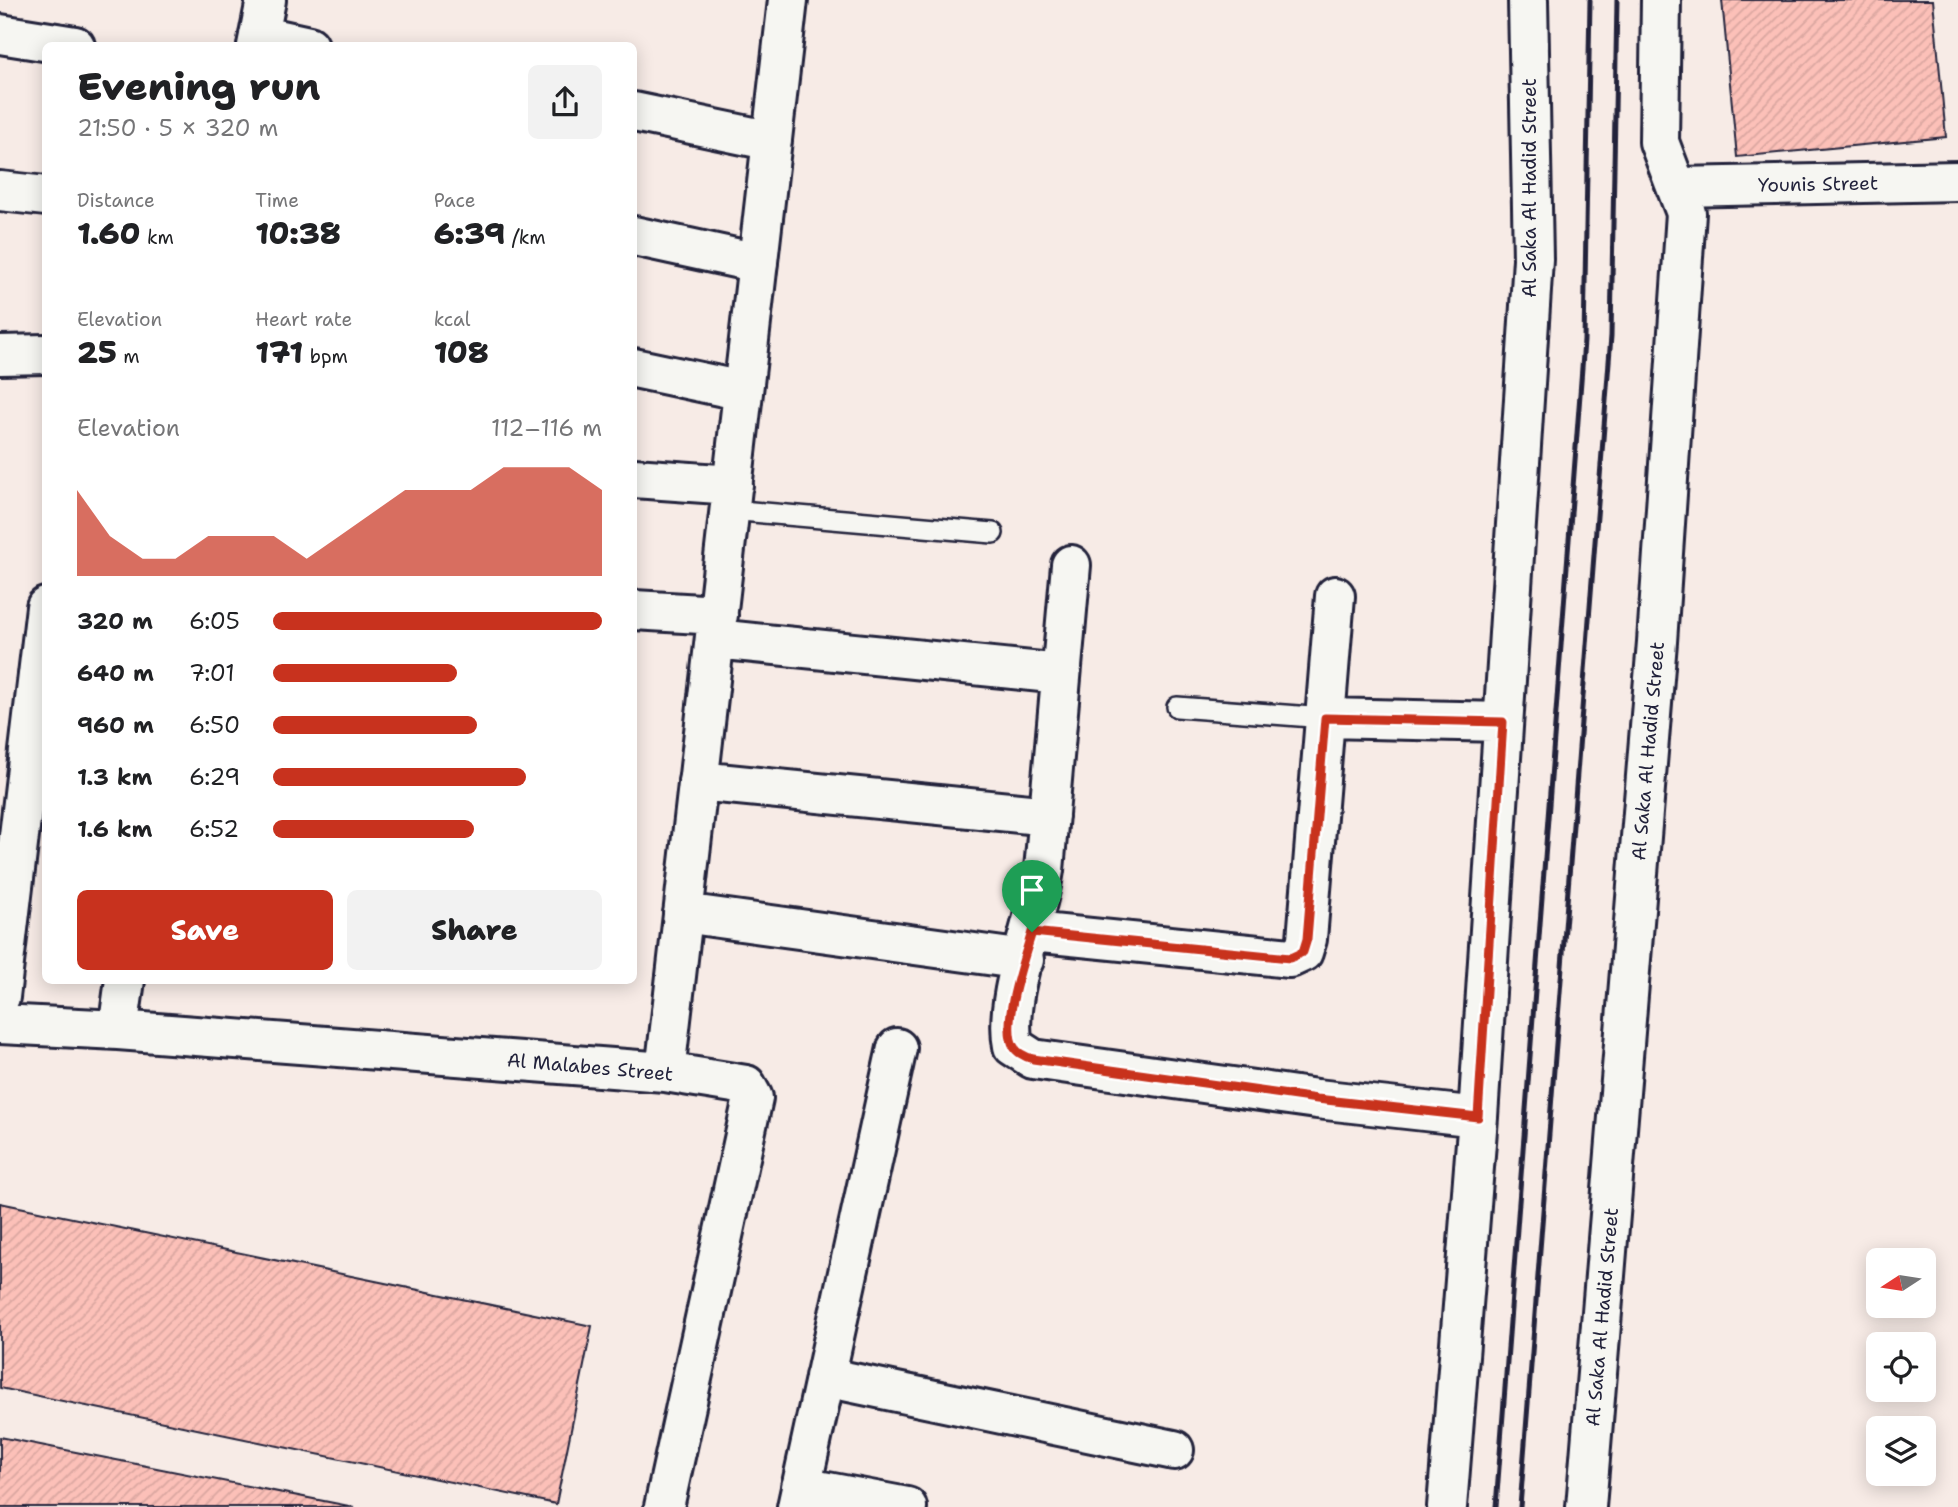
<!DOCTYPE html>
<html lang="en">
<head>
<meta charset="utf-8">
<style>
  :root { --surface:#fff; --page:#f2f2f2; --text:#202124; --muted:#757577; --accent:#c8321e }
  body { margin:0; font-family:"Shantell Sans",sans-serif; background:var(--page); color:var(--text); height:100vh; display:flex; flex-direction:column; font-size:26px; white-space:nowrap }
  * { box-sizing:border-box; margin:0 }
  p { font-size:23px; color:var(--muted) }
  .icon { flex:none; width:38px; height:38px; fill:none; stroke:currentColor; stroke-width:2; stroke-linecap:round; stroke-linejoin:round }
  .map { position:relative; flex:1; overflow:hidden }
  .sheet { position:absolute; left:42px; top:42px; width:595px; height:942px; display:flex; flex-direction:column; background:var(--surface); border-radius:10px; box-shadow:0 4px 18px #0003 }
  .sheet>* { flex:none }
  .needle { width:46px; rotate:258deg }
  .fabs { position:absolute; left:1866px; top:1248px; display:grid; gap:14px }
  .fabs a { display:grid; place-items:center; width:70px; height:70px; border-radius:10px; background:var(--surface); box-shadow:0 4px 18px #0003; font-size:35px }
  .pin { position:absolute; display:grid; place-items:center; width:60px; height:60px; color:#fff; margin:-72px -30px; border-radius:50% 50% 50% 0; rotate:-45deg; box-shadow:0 0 7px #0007 }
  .pin .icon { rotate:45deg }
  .round { display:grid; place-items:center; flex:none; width:74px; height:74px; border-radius:10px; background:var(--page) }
  .summary { display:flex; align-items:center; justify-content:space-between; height:119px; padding:0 35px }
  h1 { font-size:38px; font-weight:800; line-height:52px }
  .metrics { display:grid; grid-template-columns:repeat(3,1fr); gap:10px; height:119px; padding:7px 35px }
  .metrics div { display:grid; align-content:center }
  .metrics b { font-size:30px; font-weight:800 }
  .metrics small { font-size:19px; font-weight:400 }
  .metrics p { font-size:19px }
  .chart { height:196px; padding:14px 35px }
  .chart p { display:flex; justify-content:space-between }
  .chart svg { width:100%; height:126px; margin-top:7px; fill:var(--accent); opacity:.7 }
  .primary-button { display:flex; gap:14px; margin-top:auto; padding:14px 35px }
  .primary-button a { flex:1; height:80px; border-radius:10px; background:var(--accent); color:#fff; font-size:28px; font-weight:800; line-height:80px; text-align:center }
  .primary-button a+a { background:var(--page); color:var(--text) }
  ul { padding:0 35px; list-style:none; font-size:23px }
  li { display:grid; grid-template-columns:112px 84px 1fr; align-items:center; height:52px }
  li i { height:18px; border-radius:9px; background:var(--accent) }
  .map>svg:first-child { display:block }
  .building { fill:url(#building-hatch); stroke:#22223b; stroke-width:2 }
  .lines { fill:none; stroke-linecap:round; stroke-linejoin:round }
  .lane-casing { stroke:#22223b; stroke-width:24 }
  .street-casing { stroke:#22223b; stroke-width:44 }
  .lane { stroke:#f6f6f2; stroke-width:19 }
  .street { stroke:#f6f6f2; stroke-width:38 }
  .rail { stroke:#22223b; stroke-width:5 }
  .route-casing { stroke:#fff; stroke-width:14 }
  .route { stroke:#c8321e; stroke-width:9 }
  .labels { text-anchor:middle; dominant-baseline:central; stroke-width:5; stroke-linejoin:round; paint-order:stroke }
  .street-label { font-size:19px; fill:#22223b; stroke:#f6f6f2 }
</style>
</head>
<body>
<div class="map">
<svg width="1958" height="1507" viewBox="0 0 1958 1507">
  <defs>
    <pattern id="building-hatch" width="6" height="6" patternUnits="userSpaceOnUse" patternTransform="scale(1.75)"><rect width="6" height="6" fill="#fcc0b8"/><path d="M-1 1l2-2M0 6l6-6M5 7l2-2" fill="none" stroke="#d8a59f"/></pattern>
  </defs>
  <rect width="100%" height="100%" fill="#f7ebe6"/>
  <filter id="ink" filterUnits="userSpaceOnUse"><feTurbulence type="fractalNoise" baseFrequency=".0143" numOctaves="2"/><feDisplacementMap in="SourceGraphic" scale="14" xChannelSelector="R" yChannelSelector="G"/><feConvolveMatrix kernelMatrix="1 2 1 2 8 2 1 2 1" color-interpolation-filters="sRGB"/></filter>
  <g filter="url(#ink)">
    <!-- building -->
    <path class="building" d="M1722,0H1933L1946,137L1737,157Z
      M0,1203L592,1326L556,1504L0,1388Z
      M0,1437L354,1507H0Z"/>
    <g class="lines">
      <!-- lane casing -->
      <g class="lane-casing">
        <path id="lane" d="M730,510L993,533
          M1177,707L1325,718"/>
      </g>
      <!-- street casing -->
      <g class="street-casing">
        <path id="street" d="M0,34L75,46
          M259,35L309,46
          M257,46L266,0
          M634,112L772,141
          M1678,187L1958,181
          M0,191L46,196
          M634,236L758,263
          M0,355L46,354
          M634,368L743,391
          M634,478L733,485
          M1071,565L1044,870C1036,922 1003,998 1013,1046L1033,1059L1317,1099L1478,1117
          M634,610L718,615
          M715,639L1061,674
          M1325,718L1503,722
          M698,781L1049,816
          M683,913L1024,960
          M1032,932L1290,958L1303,952L1307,939L1335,596
          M0,997L46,607
          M0,1024L118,1030L665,1072L746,1085L753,1098L664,1507
          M118,1030L125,980
          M665,1072L788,0
          M825,1377L1174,1450
          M801,1487L907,1507
          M797,1507L897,1048
          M1447,1507L1478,1117L1533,259L1528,0
          M1586,1507L1657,642L1686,213L1659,142L1661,0"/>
      </g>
      <!-- lane -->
      <use href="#lane" class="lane"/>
      <!-- street -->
      <use href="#street" class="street"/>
      <!-- rail -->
      <path class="rail" d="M1496,1507L1584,341L1590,0
        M1520,1507L1611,336L1617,0"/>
    </g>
  </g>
  <g class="lines" filter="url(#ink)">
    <!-- route casing -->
    <g class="route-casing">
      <path id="route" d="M1325,718L1503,722L1478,1117L1317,1099L1033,1059C1026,1057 1018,1054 1014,1047C1000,1025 1025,956 1032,932L1290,958L1303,952L1307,939Z"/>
    </g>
    <!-- route -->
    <use href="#route" class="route"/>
  </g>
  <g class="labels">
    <!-- street labels -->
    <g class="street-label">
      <text transform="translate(1818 184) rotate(-1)">Younis Street</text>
      <text transform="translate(1529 188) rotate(-90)">Al Saka Al Hadid Street</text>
      <text transform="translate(1648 751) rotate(-85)">Al Saka Al Hadid Street</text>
      <text transform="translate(590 1067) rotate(5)">Al Malabes Street</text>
      <text transform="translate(1602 1317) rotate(-85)">Al Saka Al Hadid Street</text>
    </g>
  </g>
</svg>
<div class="fabs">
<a><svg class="needle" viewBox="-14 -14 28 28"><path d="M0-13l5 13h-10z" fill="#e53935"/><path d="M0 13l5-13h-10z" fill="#757577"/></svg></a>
<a><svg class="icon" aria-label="locate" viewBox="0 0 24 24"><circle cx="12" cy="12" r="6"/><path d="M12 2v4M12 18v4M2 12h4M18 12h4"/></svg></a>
<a><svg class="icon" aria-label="layers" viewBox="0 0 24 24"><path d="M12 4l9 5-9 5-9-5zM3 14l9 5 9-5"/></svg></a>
</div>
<div class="pin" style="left:1032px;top:932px;background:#1e9e55"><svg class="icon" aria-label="arrive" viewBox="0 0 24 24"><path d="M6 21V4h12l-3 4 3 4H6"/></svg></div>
<section class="sheet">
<div class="summary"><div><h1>Evening run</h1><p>21:50 · 5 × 320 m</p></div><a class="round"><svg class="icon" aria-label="share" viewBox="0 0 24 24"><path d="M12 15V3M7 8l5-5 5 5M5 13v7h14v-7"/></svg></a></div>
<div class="metrics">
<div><p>Distance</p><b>1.60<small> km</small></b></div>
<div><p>Time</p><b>10:38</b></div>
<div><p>Pace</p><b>6:39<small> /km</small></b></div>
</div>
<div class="metrics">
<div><p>Elevation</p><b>25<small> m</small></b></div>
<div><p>Heart rate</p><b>171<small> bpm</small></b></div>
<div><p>kcal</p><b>108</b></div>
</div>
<div class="chart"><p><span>Elevation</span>112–116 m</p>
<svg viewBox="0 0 160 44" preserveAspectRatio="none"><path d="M0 44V14L10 30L20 38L30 38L40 30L50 30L60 30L70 38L80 30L90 22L100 14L110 14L120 14L130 6L140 6L150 6L160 14V44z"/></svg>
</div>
<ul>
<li><b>320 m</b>6:05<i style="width:100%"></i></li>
<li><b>640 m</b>7:01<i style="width:56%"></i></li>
<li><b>960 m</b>6:50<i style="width:62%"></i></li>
<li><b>1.3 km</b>6:29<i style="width:77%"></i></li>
<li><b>1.6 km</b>6:52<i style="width:61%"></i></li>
</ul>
<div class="primary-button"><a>Save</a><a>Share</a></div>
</section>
</div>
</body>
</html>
